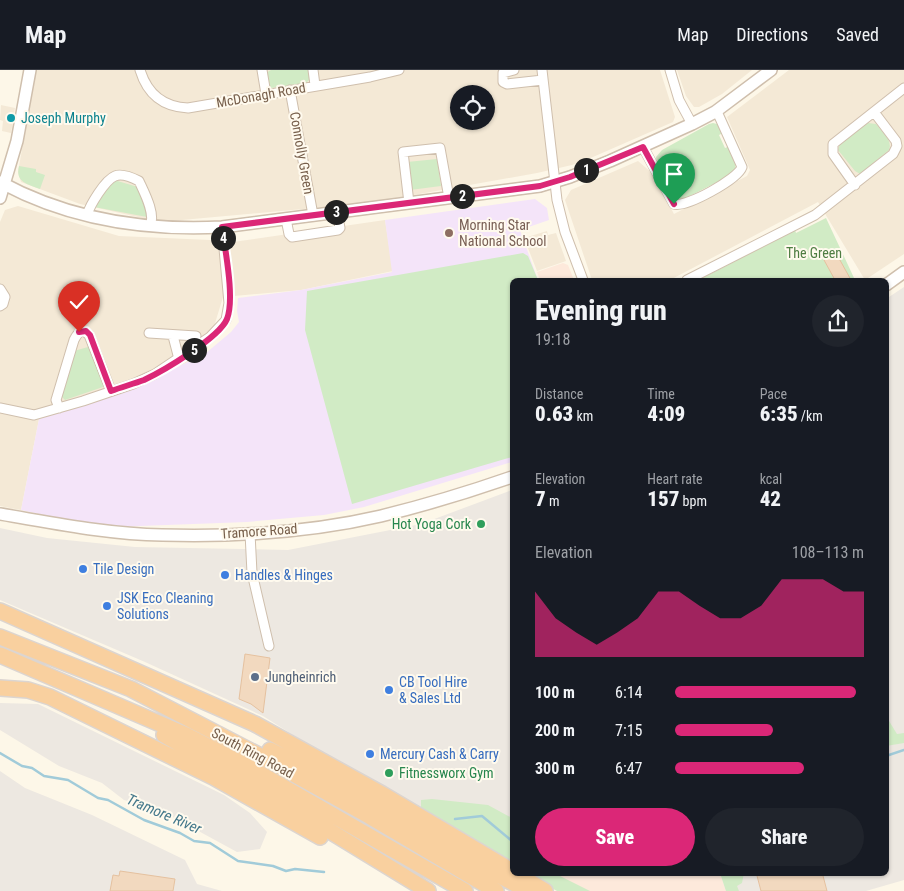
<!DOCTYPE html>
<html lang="en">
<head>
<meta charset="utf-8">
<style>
  :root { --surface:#171b24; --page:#20242c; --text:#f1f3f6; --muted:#9ea1a6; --line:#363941; --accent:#db2777 }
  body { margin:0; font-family:"Roboto Condensed",sans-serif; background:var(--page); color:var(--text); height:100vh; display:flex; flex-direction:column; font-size:19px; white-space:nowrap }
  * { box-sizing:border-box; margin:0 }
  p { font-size:16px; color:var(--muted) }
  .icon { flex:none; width:28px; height:28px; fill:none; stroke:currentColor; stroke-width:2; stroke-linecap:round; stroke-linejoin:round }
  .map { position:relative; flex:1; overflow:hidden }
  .side { position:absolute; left:510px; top:208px; width:379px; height:598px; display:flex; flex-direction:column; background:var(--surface); border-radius:8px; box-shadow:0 1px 4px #0004 }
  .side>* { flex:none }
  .controls { position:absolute; left:450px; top:15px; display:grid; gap:10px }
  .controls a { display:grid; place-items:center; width:45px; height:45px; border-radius:50%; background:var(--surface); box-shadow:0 1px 4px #0004; font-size:25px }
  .pin { position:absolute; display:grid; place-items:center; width:42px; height:42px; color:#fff; margin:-51px -21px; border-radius:50% 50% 50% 0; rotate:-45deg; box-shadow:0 0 5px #0007 }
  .pin .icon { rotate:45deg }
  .km { position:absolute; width:25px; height:25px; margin:-12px; border-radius:50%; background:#222; color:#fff; font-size:14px; line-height:25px; text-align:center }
  .round { display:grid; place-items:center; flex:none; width:52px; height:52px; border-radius:26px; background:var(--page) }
  .summary { display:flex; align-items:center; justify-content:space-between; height:85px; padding:0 25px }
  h1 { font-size:28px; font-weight:800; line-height:38px }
  .figures { display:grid; grid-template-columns:repeat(3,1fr); gap:8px; height:85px; padding:5px 25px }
  .figures div { display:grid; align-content:center }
  .figures b { font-size:21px; font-weight:800 }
  .figures small { font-size:14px; font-weight:400 }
  .figures p { font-size:14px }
  .chart { height:140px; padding:10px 25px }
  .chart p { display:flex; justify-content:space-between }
  .chart svg { width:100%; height:90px; margin-top:5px; fill:var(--accent); opacity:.7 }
  .action { display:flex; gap:10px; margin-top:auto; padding:10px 25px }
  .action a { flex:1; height:58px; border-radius:30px; background:var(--accent); color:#fff; font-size:20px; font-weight:800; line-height:58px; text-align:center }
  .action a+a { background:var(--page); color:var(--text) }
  ul { padding:0 25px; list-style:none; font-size:16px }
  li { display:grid; grid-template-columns:80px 60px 1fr; align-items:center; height:38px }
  li i { height:12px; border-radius:6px; background:var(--accent) }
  header { display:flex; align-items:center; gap:30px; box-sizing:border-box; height:70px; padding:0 25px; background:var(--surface); border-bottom:1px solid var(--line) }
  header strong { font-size:24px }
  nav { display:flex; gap:28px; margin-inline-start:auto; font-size:18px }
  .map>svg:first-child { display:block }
  .residential { fill:#f4e9d6; fill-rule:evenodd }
  .commercial { fill:#fde9db }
  .industrial { fill:#ede8e1 }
  .education { fill:#f4e4f9 }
  .green { fill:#d1ebc5 }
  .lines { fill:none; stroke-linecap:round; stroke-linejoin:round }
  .stream { stroke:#a1cbd9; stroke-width:2.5 }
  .building { fill:#f2d9bf; stroke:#e5c19f }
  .minor-casing { stroke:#cfbfad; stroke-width:11 }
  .tertiary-casing { stroke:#cfbfad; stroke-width:14 }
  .trunk-casing { stroke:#dcd5d0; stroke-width:18 }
  .minor { stroke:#fff; stroke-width:9 }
  .tertiary { stroke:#fff; stroke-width:11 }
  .trunk { stroke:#f9d09f; stroke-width:15 }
  .route-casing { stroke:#fff; stroke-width:10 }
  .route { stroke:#db2777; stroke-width:6 }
  .culture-dot { fill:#0f9aa8; stroke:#fffaee; stroke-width:2 }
  .education-dot { fill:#8d6e63; stroke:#fffaee; stroke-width:2 }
  .leisure-dot { fill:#2e9e5b; stroke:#fffaee; stroke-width:2 }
  .shop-dot { fill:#3f7fe0; stroke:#fffaee; stroke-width:2 }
  .service-dot { fill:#5c6f8a; stroke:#fffaee; stroke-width:2 }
  .labels { text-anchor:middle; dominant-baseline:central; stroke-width:4; stroke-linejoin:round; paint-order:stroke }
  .street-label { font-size:14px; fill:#775f4b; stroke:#fffaee }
  .culture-label { font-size:14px; fill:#0d838f; stroke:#fffaee; text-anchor:start }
  .education-label { font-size:14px; fill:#785e54; stroke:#fffaee; text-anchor:start }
  .park-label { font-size:14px; fill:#4e7d42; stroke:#fffaee }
  .leisure-label { font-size:14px; fill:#27864d; stroke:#fffaee; text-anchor:end }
  .shop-label { font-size:14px; fill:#366cbe; stroke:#fffaee; text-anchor:start }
  .service-label { font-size:14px; fill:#4e5e75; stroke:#fffaee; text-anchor:start }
  .water-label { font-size:15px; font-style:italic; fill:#44788b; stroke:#fffaee }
</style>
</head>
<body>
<header>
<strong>Map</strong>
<nav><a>Map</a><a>Directions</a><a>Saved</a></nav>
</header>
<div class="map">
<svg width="904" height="821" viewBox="0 0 904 821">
  <rect width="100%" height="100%" fill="#fdf7e8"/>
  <!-- residential -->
  <path class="residential" d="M36,0H660L675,47L673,52L593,87L572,95L537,103L369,133L160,152L80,134L21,112L18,102ZM459,24H486V51H459Z
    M677,0H752L722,24L699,37H694L686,26Z
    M789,0H904V184L865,210L818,132L670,210H592L565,130L571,120L638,91L652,103L674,144L747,106L750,100L727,47Z
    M1,35L15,38L11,63L2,61L3,51L0,50Z
    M18,136L119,166L210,170L219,174L385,150L393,201L301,220L223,227L206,283L137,317L39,349L21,440L0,436V152L5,140Z
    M547,161L548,165L556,163L566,191L537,201L524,168Z"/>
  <!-- commercial -->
  <path class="commercial" d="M563,193L568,195L574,210H540L537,202Z
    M533,803H720L726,821H568Z"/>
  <!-- industrial -->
  <path class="industrial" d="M904,217V810L866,821H726L720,803L886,802V229Z
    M512,420V764L476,772L350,701L263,646L145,592L0,530V458L47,468L135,477L288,480L421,454Z
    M0,633L38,634L224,725L250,743L267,762L260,779L237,782L158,739L124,730L102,713L59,696L0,660Z
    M0,701L25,718L92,745L185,790L197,814L222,821H0Z"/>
  <!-- education -->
  <path class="education" d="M535,129L547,138L549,150L520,160L538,210H512V392L364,437L324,445L247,452L113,457L80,453L21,440L39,349L137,317L206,283L231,262L239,252L237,241L238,228L301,220L392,202L385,150Z"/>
  <!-- green -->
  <path class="green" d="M271,0H310V9L306,13L271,18L269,17L266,3Z
    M713,53L717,54L723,63L719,65L725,78L730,76C733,85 739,94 733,104L682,130L674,129L664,110L670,106L664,94L657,97L656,87L662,80L709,54Z
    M868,53L876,54C882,62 893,70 889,80L860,104L855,101L838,80L840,73Z
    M437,89L441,116L410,120L407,92Z
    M19,96L36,99V102L45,105L40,119C27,114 15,112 19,96Z
    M114,110L138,117L146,137L147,147L94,137Z
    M826,148L855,210H699L795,160L796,163Z
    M523,183L528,186L538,210H512V387L352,434L305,260L307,221Z
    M88,277H91L105,313L103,317L65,330L61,326L74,281Z
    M886,646L897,664L904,663V673L886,676Z
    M432,729L488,735L512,748V795L421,741V730Z
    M525,803H554L590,821H557Z
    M720,803H744L742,813L737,816L739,821H726Z"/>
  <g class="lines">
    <!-- stream -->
    <path class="stream" d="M0,683L22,696L32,698L44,706L68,710L98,728L108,730L144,750L180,763L194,771L210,773L238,791L273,796L286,801L295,799L324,802
      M886,686L904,680
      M455,749L482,746L512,771"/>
  </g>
  <!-- building -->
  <path class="building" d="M836,183L851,210H835L824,190Z
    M245,584L270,588L263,643L251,634L239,629Z
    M120,801L175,809L173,821H110L113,805L119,806Z
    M756,802H822L827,821H761Z"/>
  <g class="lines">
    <!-- minor casing -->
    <g class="minor-casing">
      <path id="minor" d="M140,0C147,23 162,37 188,38L370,7L399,0
        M262,0L266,24
        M313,0L315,15
        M514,0L503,3V12L507,14L543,10
        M542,0L557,130L565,162L583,210
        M670,0L679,30L692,54
        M290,20L313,145
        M643,77L674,134C686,138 738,109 742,97L719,46L715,42
        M855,115L833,84V74L904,18
        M409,133L403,82L440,78L449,128
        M87,145C90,135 105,110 115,106C122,103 133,108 139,111C144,122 156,144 150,156
        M286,149L289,164L292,167L338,160L340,158L337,142
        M687,210L815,145L893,84L897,76L896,71L874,42
        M0,219L5,227L3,234L0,236
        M149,263L196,266
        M173,266L179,289
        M0,338L34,345L83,331L133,314L155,304L210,267L226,250L229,233L222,157
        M59,338L56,330L74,270C78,262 82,258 89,265L111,321
        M250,463L252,503L269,576"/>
    </g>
    <!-- tertiary casing -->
    <g class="tertiary-casing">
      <path id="tertiary" d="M0,112C68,149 145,161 222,157L540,116L570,107L610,91L692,54L715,42L771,0
        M0,128L17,71L30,0
        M886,215L904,202
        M0,444C54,453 107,464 162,465C233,467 312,462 381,446C426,435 469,422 512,407"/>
    </g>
    <!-- trunk casing -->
    <g class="trunk-casing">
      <path id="trunk" d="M0,541L255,654L382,724L512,801
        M0,567L131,619L268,690L369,746L496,821
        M0,585L186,665L254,700L465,821
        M0,618L28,620L50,627L213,707L320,767
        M164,665L302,744L428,821
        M270,680L324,707L429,768L528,821
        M520,806L545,821"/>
    </g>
    <!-- minor -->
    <use href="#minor" class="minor"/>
    <!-- tertiary -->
    <use href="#tertiary" class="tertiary"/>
    <!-- trunk -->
    <use href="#trunk" class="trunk"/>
  </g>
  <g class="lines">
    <!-- route casing -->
    <g class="route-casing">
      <path id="route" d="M79,262L86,261L90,265L111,321C122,317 133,314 144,310C163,301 219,268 227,249C235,228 225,180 222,157L540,116L570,107L643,77L674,134"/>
    </g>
    <!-- route -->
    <use href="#route" class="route"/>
  </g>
  <!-- markers -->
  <circle class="culture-dot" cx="11" cy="48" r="5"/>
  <circle class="education-dot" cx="449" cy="163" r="5"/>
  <g class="leisure-dot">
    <circle cx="481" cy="454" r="5"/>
    <circle cx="389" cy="703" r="5"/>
  </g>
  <g class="shop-dot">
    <circle cx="83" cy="499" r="5"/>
    <circle cx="225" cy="505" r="5"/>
    <circle cx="107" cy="536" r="5"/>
    <circle cx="389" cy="620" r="5"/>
    <circle cx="370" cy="684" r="5"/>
  </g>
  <circle class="service-dot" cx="255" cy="607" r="5"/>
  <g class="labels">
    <!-- street labels -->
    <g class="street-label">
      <text transform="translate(261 25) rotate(-10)">McDonagh Road</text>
      <text transform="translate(302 83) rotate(80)">Connolly Green</text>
      <text transform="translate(259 461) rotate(-4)">Tramore Road</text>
      <text transform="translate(253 683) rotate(28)">South Ring Road</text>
    </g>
    <!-- culture labels -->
    <g class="culture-label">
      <text x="21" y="48">Joseph Murphy</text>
    </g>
    <!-- education labels -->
    <g class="education-label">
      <text x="459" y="155">Morning Star<tspan x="459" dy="16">National School</tspan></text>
    </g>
    <!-- park labels -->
    <g class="park-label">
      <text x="814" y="183">The Green</text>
    </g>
    <!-- leisure labels -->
    <g class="leisure-label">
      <text x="471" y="454">Hot Yoga Cork</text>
      <text x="399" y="703" text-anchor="start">Fitnessworx Gym</text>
    </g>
    <!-- shop labels -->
    <g class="shop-label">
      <text x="93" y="499">Tile Design</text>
      <text x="235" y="505">Handles &amp; Hinges</text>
      <text x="117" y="528">JSK Eco Cleaning<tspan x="117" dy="16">Solutions</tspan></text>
      <text x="399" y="612">CB Tool Hire<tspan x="399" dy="16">&amp; Sales Ltd</tspan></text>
      <text x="380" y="684">Mercury Cash &amp; Carry</text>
    </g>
    <!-- service labels -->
    <g class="service-label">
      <text x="265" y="607">Jungheinrich</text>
    </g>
    <!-- water labels -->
    <g class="water-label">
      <text transform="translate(164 744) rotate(23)">Tramore River</text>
    </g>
  </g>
</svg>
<div class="controls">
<a><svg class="icon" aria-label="locate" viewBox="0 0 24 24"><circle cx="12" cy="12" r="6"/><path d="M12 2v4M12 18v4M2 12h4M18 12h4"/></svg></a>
</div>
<div class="pin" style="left:674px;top:134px;background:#1e9e55"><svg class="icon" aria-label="arrive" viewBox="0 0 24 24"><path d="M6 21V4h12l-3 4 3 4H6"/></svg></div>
<div class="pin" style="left:79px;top:262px;background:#d93025"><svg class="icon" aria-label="check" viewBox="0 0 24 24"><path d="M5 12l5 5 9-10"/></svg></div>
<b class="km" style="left:586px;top:100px">1</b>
<b class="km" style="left:462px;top:126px">2</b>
<b class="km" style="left:336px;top:142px">3</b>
<b class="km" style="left:223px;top:168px">4</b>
<b class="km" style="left:194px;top:280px">5</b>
<section class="side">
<div class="summary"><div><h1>Evening run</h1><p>19:18</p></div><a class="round"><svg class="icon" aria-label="share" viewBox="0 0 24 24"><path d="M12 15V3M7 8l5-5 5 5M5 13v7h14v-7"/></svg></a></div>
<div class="figures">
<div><p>Distance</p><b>0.63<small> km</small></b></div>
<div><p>Time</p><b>4:09</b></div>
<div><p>Pace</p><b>6:35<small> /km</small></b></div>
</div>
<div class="figures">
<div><p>Elevation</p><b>7<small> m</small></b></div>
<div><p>Heart rate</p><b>157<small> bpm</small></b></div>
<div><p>kcal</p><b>42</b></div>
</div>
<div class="chart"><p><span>Elevation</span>108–113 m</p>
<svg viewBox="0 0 160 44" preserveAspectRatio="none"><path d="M0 44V12L10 25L20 32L30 38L40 32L50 25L60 12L70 12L80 19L90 25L100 25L110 19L120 6L130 6L140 6L150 12L160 12V44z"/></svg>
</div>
<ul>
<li><b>100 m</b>6:14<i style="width:96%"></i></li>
<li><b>200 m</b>7:15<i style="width:52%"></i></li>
<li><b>300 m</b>6:47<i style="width:68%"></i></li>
</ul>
<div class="action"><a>Save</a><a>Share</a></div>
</section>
</div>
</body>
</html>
